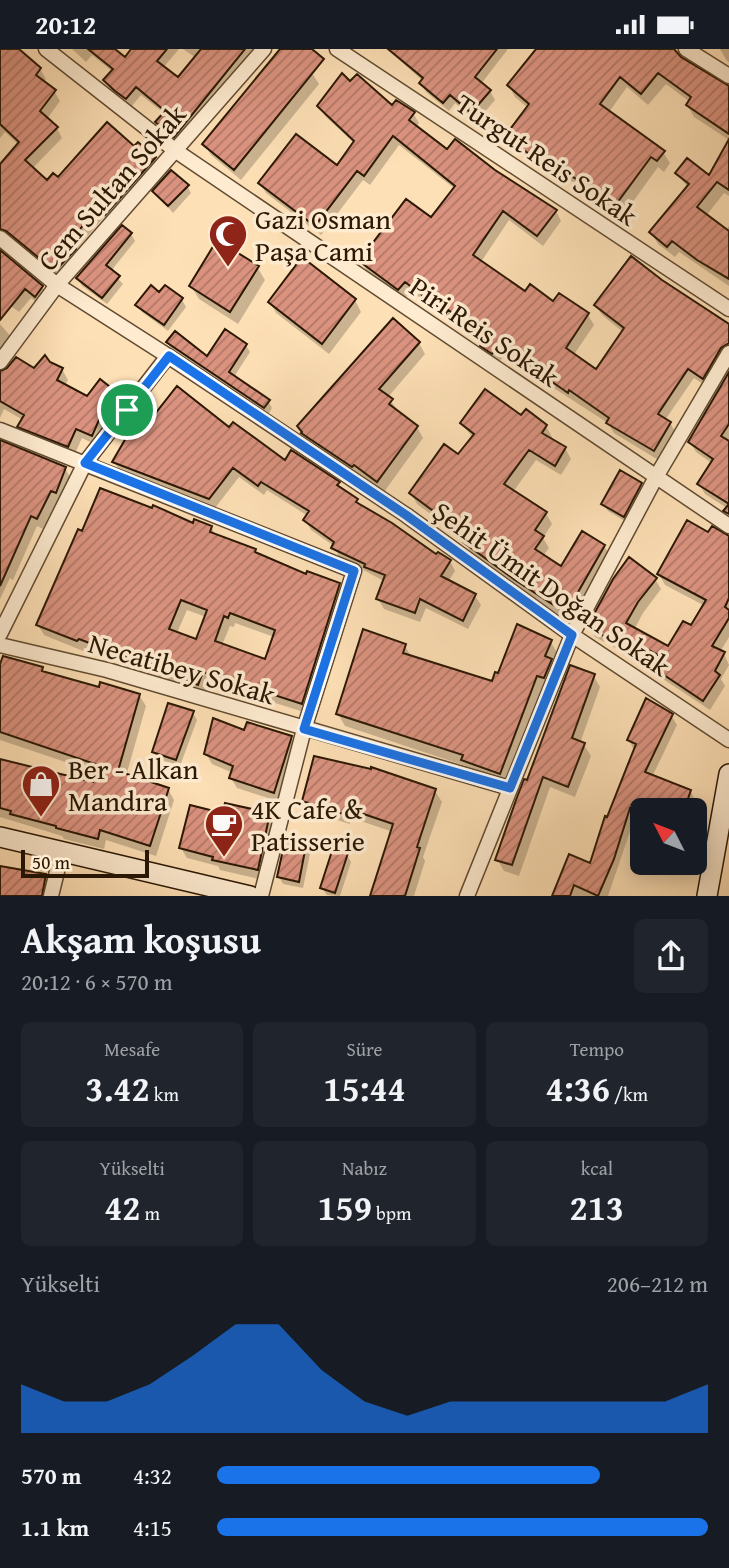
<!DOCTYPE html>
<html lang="tr">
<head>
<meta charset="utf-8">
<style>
  :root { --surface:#171b24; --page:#20242c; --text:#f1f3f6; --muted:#9ea1a6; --accent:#1a73e8 }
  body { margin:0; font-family:"Gentium Book Plus",serif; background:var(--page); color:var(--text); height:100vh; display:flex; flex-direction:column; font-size:26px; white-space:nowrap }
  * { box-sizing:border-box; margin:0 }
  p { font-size:23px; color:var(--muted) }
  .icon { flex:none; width:38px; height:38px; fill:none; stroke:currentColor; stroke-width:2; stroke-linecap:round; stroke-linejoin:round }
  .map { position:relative; height:847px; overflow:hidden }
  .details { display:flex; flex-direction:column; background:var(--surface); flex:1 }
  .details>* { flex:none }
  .needle { width:46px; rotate:312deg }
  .buttons { position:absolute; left:630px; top:749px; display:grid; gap:14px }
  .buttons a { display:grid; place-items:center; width:77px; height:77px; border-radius:10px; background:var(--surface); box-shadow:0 4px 18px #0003; font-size:35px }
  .scale { position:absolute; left:21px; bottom:18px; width:128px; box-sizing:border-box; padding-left:7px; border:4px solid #2b1804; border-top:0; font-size:19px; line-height:24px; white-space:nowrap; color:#2b1804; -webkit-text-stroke:5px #feebd0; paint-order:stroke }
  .pin { position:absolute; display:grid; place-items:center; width:60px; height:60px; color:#fff; margin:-30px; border:4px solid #fff; border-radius:50%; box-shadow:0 2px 7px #0007 }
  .round { display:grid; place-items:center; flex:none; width:74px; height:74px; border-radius:10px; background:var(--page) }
  .summary { display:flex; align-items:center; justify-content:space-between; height:119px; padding:0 21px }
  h1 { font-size:38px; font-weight:700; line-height:52px }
  .metrics { display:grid; grid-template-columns:repeat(3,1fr); gap:10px; height:119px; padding:7px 21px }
  .metrics div { display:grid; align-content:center; border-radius:10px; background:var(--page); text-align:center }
  .metrics b { font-size:35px; font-weight:700 }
  .metrics small { font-size:19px; font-weight:400 }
  .metrics p { font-size:19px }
  .chart { height:196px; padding:14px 21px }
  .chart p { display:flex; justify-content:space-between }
  .chart svg { width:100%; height:126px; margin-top:7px; fill:var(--accent); opacity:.7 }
  ul { padding:0 21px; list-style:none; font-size:23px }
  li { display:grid; grid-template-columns:112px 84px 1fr; align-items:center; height:52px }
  li i { height:18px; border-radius:9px; background:var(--accent) }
  .status { display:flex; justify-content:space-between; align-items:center; height:49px; padding:0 35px; background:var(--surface); direction:ltr }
  .status svg { height:19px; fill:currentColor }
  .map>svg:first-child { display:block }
  .shadow { fill:#0003; fill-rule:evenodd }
  .building { fill:url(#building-hatch); stroke:#2b1804; stroke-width:2; fill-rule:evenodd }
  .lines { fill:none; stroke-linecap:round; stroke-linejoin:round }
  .street-casing { stroke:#604a30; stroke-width:17 }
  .secondary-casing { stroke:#2b1804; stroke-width:22 }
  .street { stroke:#feebd0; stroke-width:14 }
  .secondary { stroke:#feebd0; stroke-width:19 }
  .route-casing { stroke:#fff; stroke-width:14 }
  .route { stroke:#1a73e8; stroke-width:9 }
  .labels { text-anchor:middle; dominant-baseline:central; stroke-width:7; stroke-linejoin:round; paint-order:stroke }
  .street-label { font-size:28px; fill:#2b1804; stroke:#feebd0 }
  .poi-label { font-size:28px; fill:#2b1804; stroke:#feebd0; text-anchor:start }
</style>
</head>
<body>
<div class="status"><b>20:12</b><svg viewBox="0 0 49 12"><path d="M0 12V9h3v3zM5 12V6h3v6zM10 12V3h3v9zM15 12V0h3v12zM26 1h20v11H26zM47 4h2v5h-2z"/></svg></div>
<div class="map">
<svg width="729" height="847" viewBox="0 0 729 847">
  <defs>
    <pattern id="building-hatch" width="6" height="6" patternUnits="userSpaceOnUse" patternTransform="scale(1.75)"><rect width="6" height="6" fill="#db9380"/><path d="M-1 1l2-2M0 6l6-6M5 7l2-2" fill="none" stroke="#b27767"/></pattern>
  </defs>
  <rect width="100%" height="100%" fill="#fee0b6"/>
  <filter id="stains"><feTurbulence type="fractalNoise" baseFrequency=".00286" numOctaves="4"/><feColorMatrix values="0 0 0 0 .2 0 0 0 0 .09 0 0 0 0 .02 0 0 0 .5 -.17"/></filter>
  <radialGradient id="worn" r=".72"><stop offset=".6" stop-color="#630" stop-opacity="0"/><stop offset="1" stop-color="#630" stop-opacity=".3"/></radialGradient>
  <!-- shadow -->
  <path class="shadow" d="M0,0H17L40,20L46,30L43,34L54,42L60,52L47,70L57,79L62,89L32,120L47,134L134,99L138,95L155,109L161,119L112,175L104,168L75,202L80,211L62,231L0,192V118L19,96L5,83L0,89Z
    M72,0H112L125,10L134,0H179L163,19L178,31L196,9L183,0H256L179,96L162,82L157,73L165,65L141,46L131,58L110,40L105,32L113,23L92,6L86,13Z
    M282,0H309L312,24L319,35L241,131L211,106L204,95Z
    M387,0H508L481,35L490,42L495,51L477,72L455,54L449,62L426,43L421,34L423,32Z
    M536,0H671L680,9L729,39V91L694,68L688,57L690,53L666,35L648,56L627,38L609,63L663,103L670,114L664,123L658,118L622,168L561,125L556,131L514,98L507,87L528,59L515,48L509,36L538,1Z
    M720,0H729V13L727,12Z
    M319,57L393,59L413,64L419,74L416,79L448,103L494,122L556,162L561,172L543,197L509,171L481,213L526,244L588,266L594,276L573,307L596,323L623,283L602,266L596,256L661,232L729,277V306L709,339L694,329L665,371L670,374L676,384L660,412L614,384L608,374L535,327L506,304L498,314L488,307L482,297L486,293L454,271L452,273L411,242L405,250L367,222L361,212L431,171L455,140L399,96L370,136L363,131L321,186L266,144L260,134L337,118L354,94L325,67Z
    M729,112V147L724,144L706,167L726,182L729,177V237L679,203L675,208L658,195L651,183L688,139L677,124L709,129Z
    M187,137L191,144L173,164L154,142Z
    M131,185L135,192L111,222L123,235L107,255L82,237L78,230Z
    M0,204L42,238L48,248L41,257L31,249L19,263L0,249Z
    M257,218L265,231L238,275L199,250L191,237Z
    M159,245L182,251L186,258L168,282L142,263L137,256Z
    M355,251L361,263L329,305L276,264L270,253Z
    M0,275L12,289L0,303Z
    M168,294L208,309L246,296L250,303L234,328L268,352L272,359L268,366L172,301Z
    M419,294L425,305L388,348L398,362L417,378L423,389L384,443L361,426L359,429L310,396L299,378Z
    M49,314L62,320L68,331L65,337L87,350H122L128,360L98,397L82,389L74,407L26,388L19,378L23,371L4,360L0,369V324L35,321Z
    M729,326V468L726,462L727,459L705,445L699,435L713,415L696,403L690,393Z
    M522,368L546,377L552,388L551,391L565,399L571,410L561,426L536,411L513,443L546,464L552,475L543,489L549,499L543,507L562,519L604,497L611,508L572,574L523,542L471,504L465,493L466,491L417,455L411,444L458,408L473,389L462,375Z
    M148,377L230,380L285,414L338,434L343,442L357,451L360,457L437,508L450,512L455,522L448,533L475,547L481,556L468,580L426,559L420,573L384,560L378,550L384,532L339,508L334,497L311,481L305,471L308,467L267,441L264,446L239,428L215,459L120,422L114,413Z
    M0,393L65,419L71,430L62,454L57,452L43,480L37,477L13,531L10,529L0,550Z
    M641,435L645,442L628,474L608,462L603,455Z
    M194,476L211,478L216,487L255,502L257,506L307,527L339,535L345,546L307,664L209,633L204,645L84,599L83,602L44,586L38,576ZM187,561L206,568L197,592L177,584ZM235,574L274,588L266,612L222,596L230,577L234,578Z
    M709,485L729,488V588L720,603L724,605L729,616L721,630L725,637L710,661L663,630L657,620L661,614L625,595L621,602L595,588L589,578L655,530L661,540L643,564L634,581L669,599L691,578L705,557L665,536L659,525Z
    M550,592L558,605L507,737L470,724L466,717L345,677L338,665L405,597L412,609L493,635Z
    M42,620L45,625L100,640L139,646L146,657L126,727L168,740L174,751L156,807L106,791L104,800L64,790L62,787L0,768V725L94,735L98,724L0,691V621Z
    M593,626L600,638L580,694L584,696L591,707L575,748L550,738L519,827L504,822L497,810Z
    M193,664L197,671L180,717L158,710L154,703Z
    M671,666L677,676L652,728L690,742L696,752L692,761H642V771L635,768L608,847H554L592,817L634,701L629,691Z
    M245,684L291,688L297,699L280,753L237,739L231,729L233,724L212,715L206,705Z
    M435,742L442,753L423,808L425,812L414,847H372L393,783L352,769L350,775L311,763L304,752Z
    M269,766L275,776L263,831L220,821L218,817L187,809L181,799L224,767Z
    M306,793L311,800L303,839L283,835L279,828Z
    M347,806L351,813L340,847L327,846L322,839Z
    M0,819L45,827L52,840L51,847H0Z"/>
  <!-- building -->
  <path class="building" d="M0,0H19L41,19L36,26L56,41L40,62L58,78L25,111L47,131L53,124L58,128L107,73L134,97L138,93L156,108L105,166L98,159L68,194L76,200L55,222L6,182L0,180V115L19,93L0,75Z
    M88,0H115L125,8L131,0H167L157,12L178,28L201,0H245L174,88L155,73L165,62L136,38L126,50L115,42L103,31L113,20Z
    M280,0H312L324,10L234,121L202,95Z
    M388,0H497L475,28L491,41L471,64L450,46L443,54L419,34L423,29Z
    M536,0H674L681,8L729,37V85L686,56L691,48L658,24L641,45L620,28L600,55L665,102L657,112L651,108L614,158L554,114L549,120L505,87L529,55L507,36Z
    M342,24L350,32L357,25L392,56L396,51L415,63L409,71L447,100L455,90L495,121L557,161L537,187L503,162L473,206L525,242L530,235L553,252L559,244L589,264L566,299L596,320L624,279L594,256L631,207L662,231L729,275V294L721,299L703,330L688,320L658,365L671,373L654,402L606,374L609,369L569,341L568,344L528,316L500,295L492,305L480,297L487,288L448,261L446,264L405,233L398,241L359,212L406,150L431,168L455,137L393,87L364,127L357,122L315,177L258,134L296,85L337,116L354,92L317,57Z
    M729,90V141L717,133L697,158L729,182V230L697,211L672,192L667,198L649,183L689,135L675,124L687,109L709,126Z
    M171,121L189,136L168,157L152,142Z
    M122,176L132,184L106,216L120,227L102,249L76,229Z
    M217,191L259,217L230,263L189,237Z
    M0,201L43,237L35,248L25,240L0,271Z
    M302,208L356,250L322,295L268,253Z
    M151,236L159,243L165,236L183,249L164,276L135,256Z
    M393,269L420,293L379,340L393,350L389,355L418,377L377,433L354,416L352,418L301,384L302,383L297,377Z
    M225,280L247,295L229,323L270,351L264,359L166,293L175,282L207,307Z
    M45,306L50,313L63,319L57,331L87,347L100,330L124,349L103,375L99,371L92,387L76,380L68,398L17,378L24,366L0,352V322L7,319L16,308L34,319Z
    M729,323V375L721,387L729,392V465L723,462L729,455L697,435L713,410L688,393Z
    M177,337L229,378L233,373L285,411L291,401L340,433L337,436L358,450L356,453L392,474L436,505L438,503L451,511L441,527L476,545L463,572L420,550L415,564L376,550L385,526L364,518L365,515L331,499L334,493L303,471L309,462L261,433L258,437L233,419L209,450L112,413L137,370L147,375Z
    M485,340L521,366L526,360L547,376L542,384L566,398L555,417L529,401L504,435L547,463L535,481L544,487L535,500L561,517L582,482L605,496L566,564L515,531L463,493L467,487L409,444L444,395L458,405L474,385L460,374Z
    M0,391L66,418L56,444L51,442L37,470L31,467L0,537Z
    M620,421L642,434L624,468L601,455Z
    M100,439L152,459L153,456L193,474L194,470L212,477L210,483L256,500L255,503L306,525L307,522L340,534L302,655L203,623L198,636L79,590L77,592L36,576L78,480L82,482ZM181,551L207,561L196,590L169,580ZM230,564L275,581L265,610L215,592L224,567L228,569Z
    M687,471L708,483L712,477L729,487V549L725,558L729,561V569L712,597L725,603L715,622L720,626L703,652L655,620L662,608L620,586L615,593L587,578L613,530L629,508L657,529L638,553L626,574L668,597L683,572L691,576L706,551L657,525Z
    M517,575L552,591L545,607L552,610L544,629L537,627L500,725L461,711L463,706L336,665L363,580L406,595L403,604L492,632L495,623L498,624Z
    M3,607L43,618L42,622L99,638L100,633L140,645L118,722L169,739L150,797L100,781L98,790L56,779V777L10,765L11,762L0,759V710L93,733L98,716L0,683V615Z
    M570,616L595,625L572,689L585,694L568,738L543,728L512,816L495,811L516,751L524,730L527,731Z
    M646,649L673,665L645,723L691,741L684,761L630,759L614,810L598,847L574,836L570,847H552L569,805L590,814L605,767L607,768L636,695L627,691Z
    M168,654L194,662L176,711L152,703Z
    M213,669L244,681L247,673L292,687L274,744L229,729L233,717L204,705Z
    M314,707L371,720V718L436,740L417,798L420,799L405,847H370L393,775L346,759L344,765L302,752Z
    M225,754L270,764L258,821L212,811L213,808L179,799L190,756L222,764Z
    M286,787L307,791L299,833L277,828Z
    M333,799L348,804L335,844L320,839Z
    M0,817L46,825L42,847H0Z"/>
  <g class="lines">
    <!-- street casing -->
    <g class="street-casing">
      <path id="street" d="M46,0L176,102L729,477
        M337,0L729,260
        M686,0L729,27
        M0,189L57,236L168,307L406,466L572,586L729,691
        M0,313L57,236L264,0
        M0,381L354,522L304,680L261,847
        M0,585L85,414L168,307
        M0,596L107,621L510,739
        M51,847L62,802
        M467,847L572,586L656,428L729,304"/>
    </g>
    <!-- secondary casing -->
    <g class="secondary-casing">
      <path id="secondary" d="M0,788L250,847
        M707,847L729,725"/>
    </g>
    <!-- street -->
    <use href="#street" class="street"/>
    <!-- secondary -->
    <use href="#secondary" class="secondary"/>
  </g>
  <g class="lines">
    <!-- route casing -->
    <g class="route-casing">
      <path id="route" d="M169,307L406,466L572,586L510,739L304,680L354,522L85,414Z"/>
    </g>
    <!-- route -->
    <use href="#route" class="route"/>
  </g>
  <!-- icons -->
  <defs>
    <g id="mosque-pin" transform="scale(2.0125)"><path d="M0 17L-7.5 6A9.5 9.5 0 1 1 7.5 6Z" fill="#8f2418" stroke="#feebd0"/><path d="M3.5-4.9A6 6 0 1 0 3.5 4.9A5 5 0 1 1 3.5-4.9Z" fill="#fff"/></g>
    <g id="shop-pin" transform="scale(2.0125)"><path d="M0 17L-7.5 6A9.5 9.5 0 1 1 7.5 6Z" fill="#8f2418" stroke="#feebd0"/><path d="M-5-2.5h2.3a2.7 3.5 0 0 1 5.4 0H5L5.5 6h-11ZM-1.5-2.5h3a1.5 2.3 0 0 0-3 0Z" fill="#fff"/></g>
    <g id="cafe-pin" transform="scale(2.0125)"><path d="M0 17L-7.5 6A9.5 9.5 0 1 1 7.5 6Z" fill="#8f2418" stroke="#feebd0"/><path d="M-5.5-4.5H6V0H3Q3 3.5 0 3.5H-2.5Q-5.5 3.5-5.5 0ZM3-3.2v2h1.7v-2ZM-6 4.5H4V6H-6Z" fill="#fff"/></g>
  </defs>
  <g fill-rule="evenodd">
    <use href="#mosque-pin" x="228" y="185"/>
    <use href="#shop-pin" x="41" y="735"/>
    <use href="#cafe-pin" x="224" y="775"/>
  </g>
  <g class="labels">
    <!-- street labels -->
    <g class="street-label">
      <text transform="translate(547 110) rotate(34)">Turgut Reis Sokak</text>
      <text transform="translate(111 138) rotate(-49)">Cem Sultan Sokak</text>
      <text transform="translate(485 282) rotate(34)">Piri Reis Sokak</text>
      <text transform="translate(552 539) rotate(35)">Şehit Ümit Doğan Sokak</text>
      <text transform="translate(182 619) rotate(16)">Necatibey Sokak</text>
    </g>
    <!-- poi labels -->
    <g class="poi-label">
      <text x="255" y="169">Gazi Osman<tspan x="255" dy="32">Paşa Cami</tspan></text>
      <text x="68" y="719">Ber - Alkan<tspan x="68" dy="32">Mandıra</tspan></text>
      <text x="251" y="759">4K Cafe &amp;<tspan x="251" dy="32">Patisserie</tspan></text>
    </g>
  </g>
  <rect width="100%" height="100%" filter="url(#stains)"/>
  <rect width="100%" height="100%" fill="url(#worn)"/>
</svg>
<div class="buttons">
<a><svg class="needle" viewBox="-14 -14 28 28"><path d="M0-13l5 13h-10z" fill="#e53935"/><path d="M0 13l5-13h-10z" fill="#9ea1a6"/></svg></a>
</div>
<div class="scale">50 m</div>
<div class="pin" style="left:127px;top:361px;background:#1e9e55"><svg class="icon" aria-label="arrive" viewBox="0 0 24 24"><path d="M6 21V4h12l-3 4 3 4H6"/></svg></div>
</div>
<section class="details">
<div class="summary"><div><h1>Akşam koşusu</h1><p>20:12 · 6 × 570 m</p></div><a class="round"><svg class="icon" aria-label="share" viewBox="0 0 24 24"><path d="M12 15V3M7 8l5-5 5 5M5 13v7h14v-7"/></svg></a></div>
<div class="metrics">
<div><p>Mesafe</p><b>3.42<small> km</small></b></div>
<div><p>Süre</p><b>15:44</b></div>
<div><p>Tempo</p><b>4:36<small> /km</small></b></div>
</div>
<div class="metrics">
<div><p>Yükselti</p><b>42<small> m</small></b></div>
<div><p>Nabız</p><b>159<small> bpm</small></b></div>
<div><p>kcal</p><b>213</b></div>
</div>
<div class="chart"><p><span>Yükselti</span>206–212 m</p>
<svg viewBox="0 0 160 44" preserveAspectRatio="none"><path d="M0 44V27L10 33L20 33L30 27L40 17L50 6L60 6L70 22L80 33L90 38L100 33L110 33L120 33L130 33L140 33L150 33L160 27V44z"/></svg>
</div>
<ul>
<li><b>570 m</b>4:32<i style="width:78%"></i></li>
<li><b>1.1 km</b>4:15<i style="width:100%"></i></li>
</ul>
</section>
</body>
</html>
